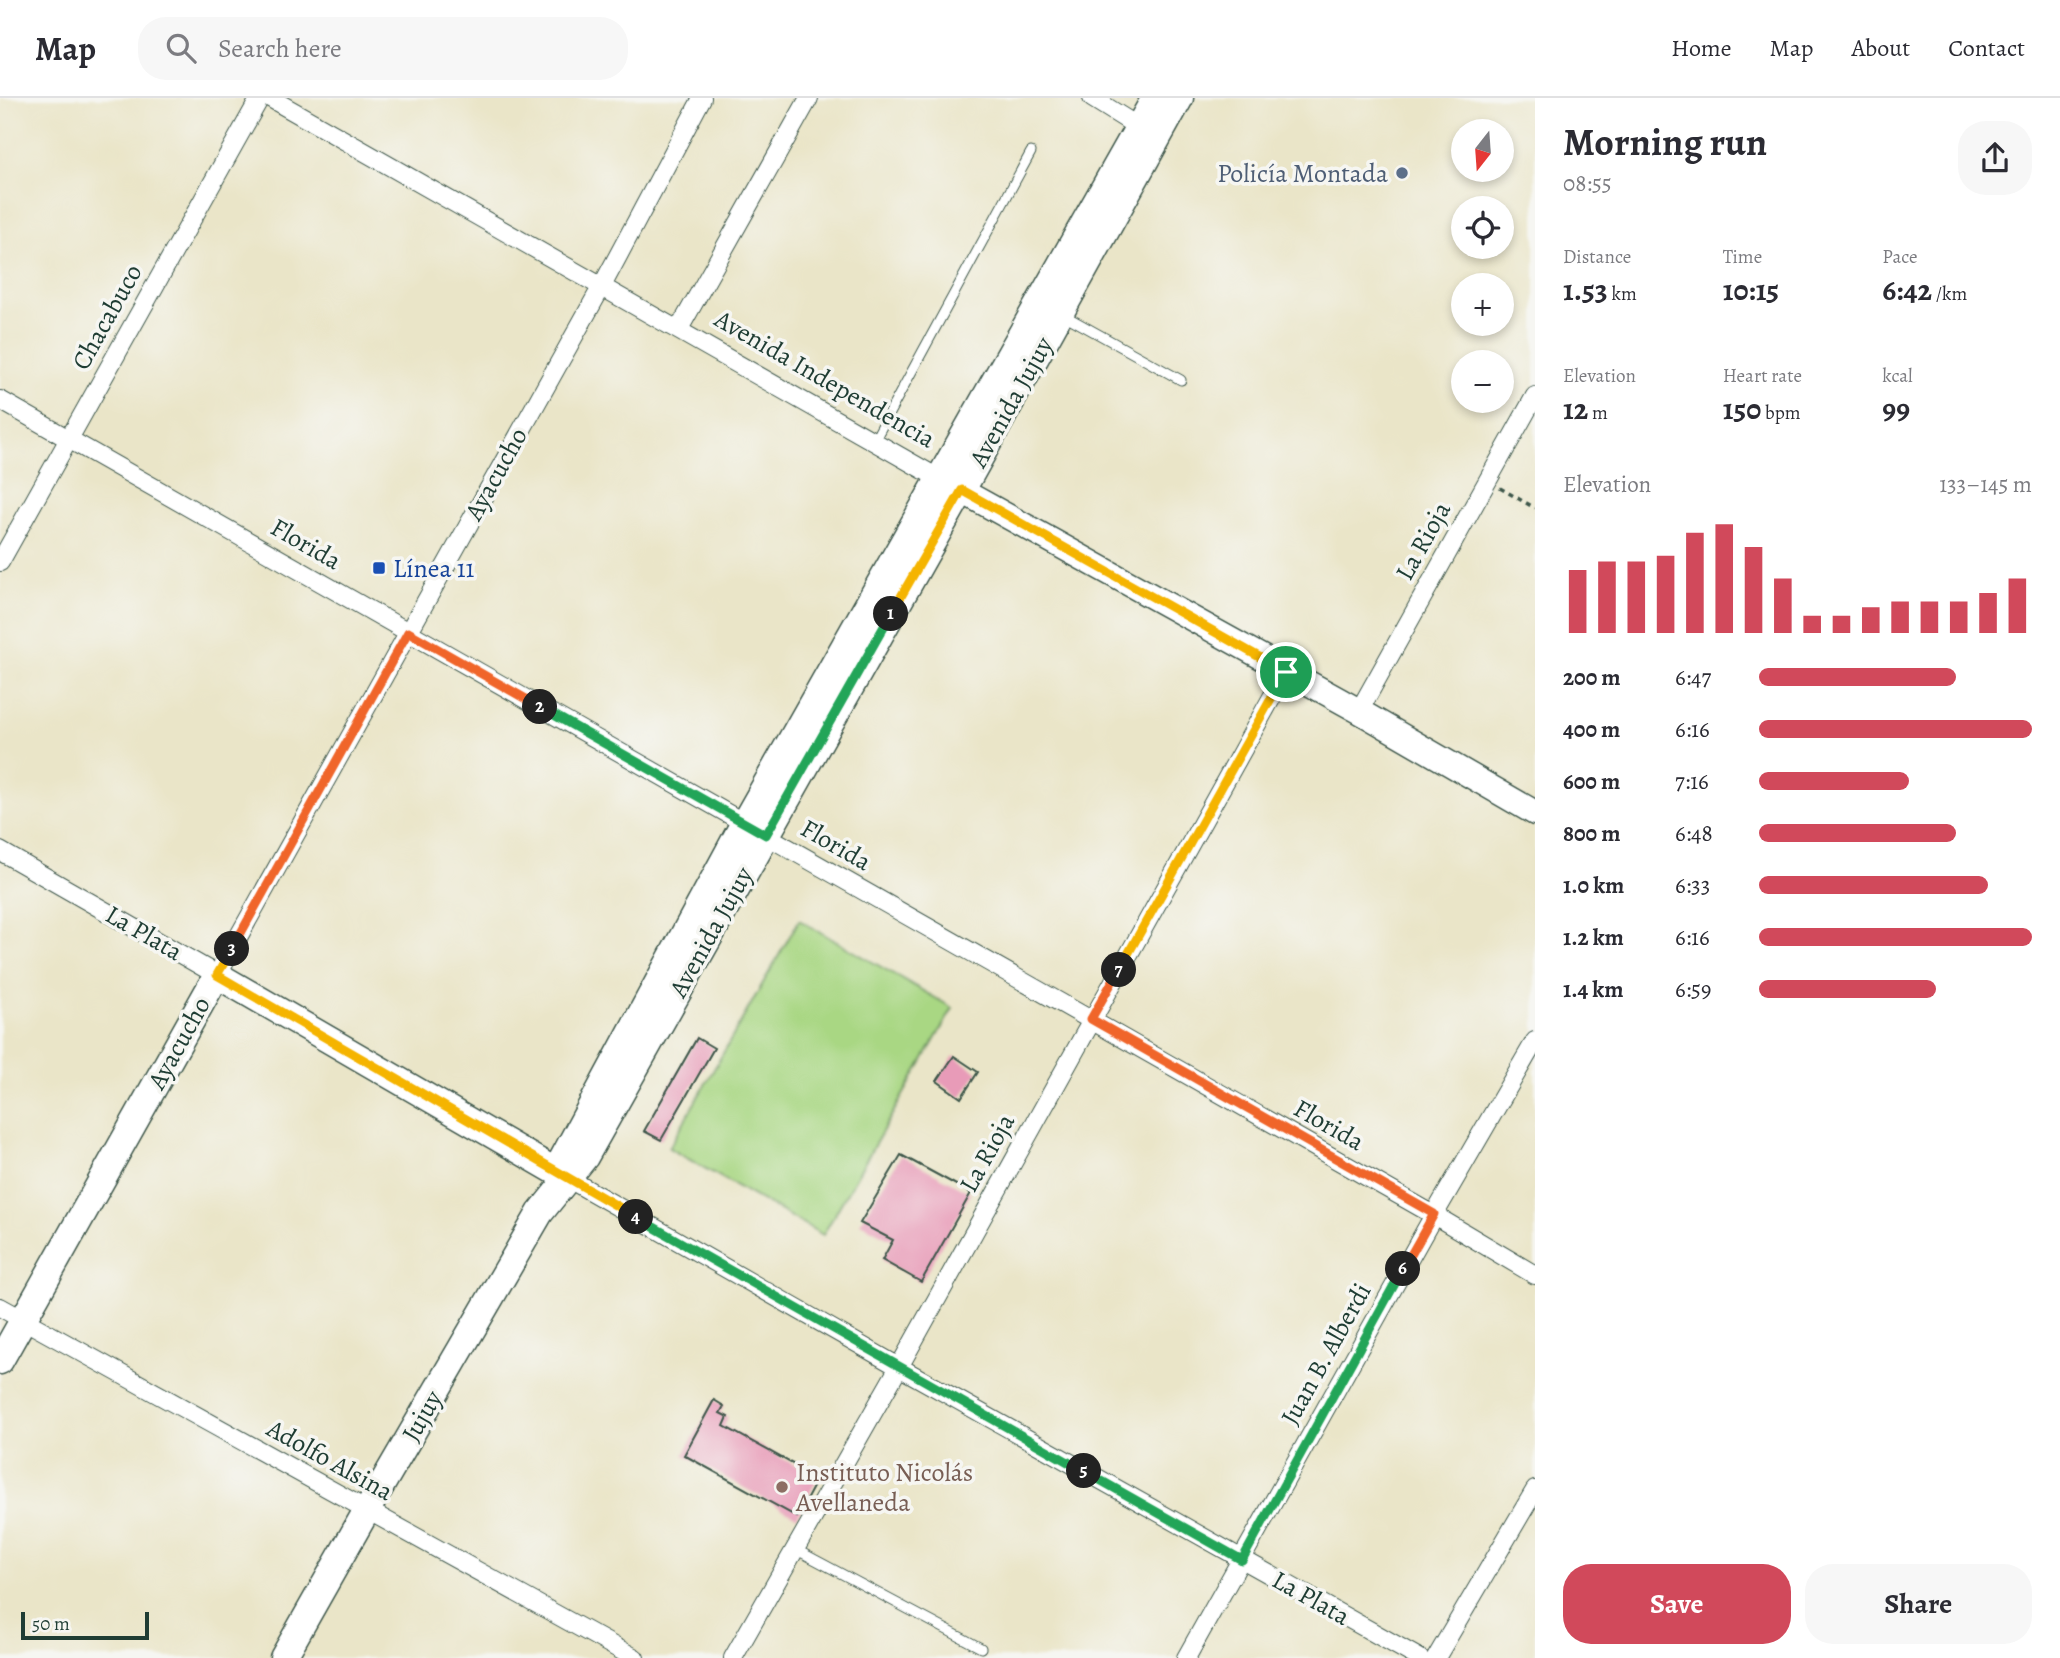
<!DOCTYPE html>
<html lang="en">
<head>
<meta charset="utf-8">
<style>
  :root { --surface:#fff; --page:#f7f7f7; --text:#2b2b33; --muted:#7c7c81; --line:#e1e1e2; --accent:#d1495b }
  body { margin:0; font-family:Alegreya,serif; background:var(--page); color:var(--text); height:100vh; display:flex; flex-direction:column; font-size:26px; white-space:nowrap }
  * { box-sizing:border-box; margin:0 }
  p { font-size:23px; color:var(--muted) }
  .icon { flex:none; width:38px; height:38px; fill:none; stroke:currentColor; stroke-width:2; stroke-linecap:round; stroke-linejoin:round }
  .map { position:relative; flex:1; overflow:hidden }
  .side { display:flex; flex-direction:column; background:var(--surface); width:525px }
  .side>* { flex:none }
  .needle { width:46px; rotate:197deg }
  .controls { position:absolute; left:1451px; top:21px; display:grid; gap:14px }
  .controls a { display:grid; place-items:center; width:63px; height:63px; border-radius:50%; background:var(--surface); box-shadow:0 4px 10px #0003; font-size:35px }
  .scale { position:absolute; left:21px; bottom:18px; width:128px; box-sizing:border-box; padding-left:7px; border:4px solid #1f3d34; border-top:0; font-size:19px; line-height:24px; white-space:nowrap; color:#1f3d34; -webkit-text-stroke:5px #f6f6f2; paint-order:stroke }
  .pin { position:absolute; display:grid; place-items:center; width:60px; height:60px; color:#fff; margin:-30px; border:4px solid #fff; border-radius:50%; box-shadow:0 2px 7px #0007 }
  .km { position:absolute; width:35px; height:35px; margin:-18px; border-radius:50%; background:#222; color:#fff; font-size:19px; line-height:35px; text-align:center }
  .round { display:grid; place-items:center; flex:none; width:74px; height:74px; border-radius:28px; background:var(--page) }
  .head { display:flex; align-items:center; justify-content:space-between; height:119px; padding:0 28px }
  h1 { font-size:38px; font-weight:600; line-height:52px }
  .metrics { display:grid; grid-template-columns:repeat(3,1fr); gap:10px; height:119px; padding:7px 28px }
  .metrics div { display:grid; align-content:center }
  .metrics b { font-size:30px; font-weight:600 }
  .metrics small { font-size:19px; font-weight:400 }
  .metrics p { font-size:19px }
  .chart { height:196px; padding:14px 28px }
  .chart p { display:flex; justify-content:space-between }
  .chart svg { width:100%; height:126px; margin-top:7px; stroke:var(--accent); stroke-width:6 }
  .cta { display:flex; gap:14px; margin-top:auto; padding:14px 28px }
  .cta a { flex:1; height:80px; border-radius:28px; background:var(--accent); color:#fff; font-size:28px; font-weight:600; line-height:80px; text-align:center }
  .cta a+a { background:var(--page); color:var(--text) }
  ul { padding:0 28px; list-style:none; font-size:23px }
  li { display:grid; grid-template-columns:112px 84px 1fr; align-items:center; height:52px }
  li i { height:18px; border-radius:9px; background:var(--accent) }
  header { display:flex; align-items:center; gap:42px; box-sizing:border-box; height:98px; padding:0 35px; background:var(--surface); border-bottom:2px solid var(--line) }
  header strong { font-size:33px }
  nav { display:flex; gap:38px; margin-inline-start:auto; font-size:24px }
  .search { width:490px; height:63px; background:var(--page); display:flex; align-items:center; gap:18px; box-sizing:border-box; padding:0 24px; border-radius:28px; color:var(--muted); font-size:26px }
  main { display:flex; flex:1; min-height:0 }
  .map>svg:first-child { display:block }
  .green { fill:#a9d783; stroke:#648a5c; stroke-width:2 }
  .building { fill:#e89bb8 }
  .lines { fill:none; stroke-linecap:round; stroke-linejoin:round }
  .service-casing { stroke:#3d564a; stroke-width:11 }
  .minor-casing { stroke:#3d564a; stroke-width:20 }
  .secondary-casing { stroke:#3d564a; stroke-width:27 }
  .primary-casing { stroke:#3d564a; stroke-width:29 }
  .path { stroke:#3d564a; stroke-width:3.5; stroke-dasharray:5 5; stroke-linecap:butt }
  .service { stroke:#fff; stroke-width:9 }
  .minor { stroke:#fff; stroke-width:18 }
  .secondary { stroke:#fff; stroke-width:24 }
  .primary { stroke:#fff; stroke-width:26 }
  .split-1-casing { stroke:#fff; stroke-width:14 }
  .split-2-casing { stroke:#fff; stroke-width:14 }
  .split-3-casing { stroke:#fff; stroke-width:14 }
  .split-4-casing { stroke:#fff; stroke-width:14 }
  .split-5-casing { stroke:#fff; stroke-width:14 }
  .split-6-casing { stroke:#fff; stroke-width:14 }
  .split-7-casing { stroke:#fff; stroke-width:14 }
  .split-8-casing { stroke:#fff; stroke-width:14 }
  .split-1 { stroke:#f5b400; stroke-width:9 }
  .split-2 { stroke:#22a559; stroke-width:9 }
  .split-3 { stroke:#f0652b; stroke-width:9 }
  .split-4 { stroke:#f5b400; stroke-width:9 }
  .split-5 { stroke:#22a559; stroke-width:9 }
  .split-6 { stroke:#22a559; stroke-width:9 }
  .split-7 { stroke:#f0652b; stroke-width:9 }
  .split-8 { stroke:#f5b400; stroke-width:9 }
  .service-dot { fill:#5c6f8a; stroke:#f6f6f2; stroke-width:2.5 }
  .transit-dot { fill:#1a4fb4; stroke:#f6f6f2; stroke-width:2.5 }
  .education-dot { fill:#8d6e63; stroke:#f6f6f2; stroke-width:2.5 }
  .labels { text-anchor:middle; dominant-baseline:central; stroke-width:7; stroke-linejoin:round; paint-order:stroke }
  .service-label { font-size:26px; fill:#4e5e75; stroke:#f6f6f2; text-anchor:end }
  .street-label { font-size:26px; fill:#1f3d34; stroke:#f6f6f2 }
  .transit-label { font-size:26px; fill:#164399; stroke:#f6f6f2; text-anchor:start }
  .education-label { font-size:26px; fill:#785e54; stroke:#f6f6f2; text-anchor:start }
</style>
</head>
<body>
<header>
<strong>Map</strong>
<div class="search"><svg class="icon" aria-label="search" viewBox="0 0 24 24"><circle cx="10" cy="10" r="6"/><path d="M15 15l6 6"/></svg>Search here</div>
<nav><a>Home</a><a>Map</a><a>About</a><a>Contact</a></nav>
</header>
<main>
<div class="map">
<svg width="1535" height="1560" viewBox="0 0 1535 1560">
  <rect width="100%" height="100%" fill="#f6f6f2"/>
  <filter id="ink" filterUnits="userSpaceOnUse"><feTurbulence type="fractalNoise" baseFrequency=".0143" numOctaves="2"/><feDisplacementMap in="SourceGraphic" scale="14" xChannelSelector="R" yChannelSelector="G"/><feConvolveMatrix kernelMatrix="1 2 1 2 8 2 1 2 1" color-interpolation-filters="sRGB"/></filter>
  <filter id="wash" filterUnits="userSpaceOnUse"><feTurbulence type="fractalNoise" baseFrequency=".00686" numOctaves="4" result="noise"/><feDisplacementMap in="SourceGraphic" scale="28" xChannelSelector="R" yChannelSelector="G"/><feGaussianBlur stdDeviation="1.57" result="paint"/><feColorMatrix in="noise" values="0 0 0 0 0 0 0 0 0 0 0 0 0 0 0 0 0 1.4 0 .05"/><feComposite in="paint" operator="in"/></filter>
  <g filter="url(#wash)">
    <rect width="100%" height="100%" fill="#eae5c8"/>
    <!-- green -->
    <path class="green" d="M799,822L953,910L823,1137L669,1050Z"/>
    <g id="blocks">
      <!-- building -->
      <path class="building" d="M697,940L714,950L661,1042L644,1033Z
        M954,958L978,974L961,1000L937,983Z
        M901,1057L971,1095L921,1184L882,1162L893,1142L860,1125Z
        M714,1302L724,1308L720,1315L728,1319L724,1328L818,1380L797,1419L684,1357Z"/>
    </g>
  </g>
  <g filter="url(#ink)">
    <use href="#blocks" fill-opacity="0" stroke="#3d564a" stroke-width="2"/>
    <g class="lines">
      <!-- service casing -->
      <g class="service-casing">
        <path id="service" d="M1062,216L1181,282
          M874,343L1031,54
          M795,1451L981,1550"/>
      </g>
      <!-- minor casing -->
      <g class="minor-casing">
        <path id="minor" d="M270,0L938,380
          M1092,0L1148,35
          M679,231L809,0
          M0,302L1434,1117L1535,1177
          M0,464L260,0
          M1359,613L1535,298
          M0,753L217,877L602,188L702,0
          M569,1081L899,1269L1419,1560
          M0,1209L635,1560
          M733,1560L899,1269L1286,574
          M1186,1560L1434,1117L1535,943
          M1436,1560L1535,1392"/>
      </g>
      <!-- secondary casing -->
      <g class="secondary-casing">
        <path id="secondary" d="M944,383L1359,613L1535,715"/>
      </g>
      <!-- primary casing -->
      <g class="primary-casing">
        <path id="primary" d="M556,1073L744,725L1155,0
          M0,1263L217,877L569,1081
          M283,1560L367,1412L540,1115L585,1059L962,392L1180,0"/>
      </g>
      <!-- path -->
      <path class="path" d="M1500,390L1535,410"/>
      <!-- service -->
      <use href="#service" class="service"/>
      <!-- minor -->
      <use href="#minor" class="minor"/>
      <!-- secondary -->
      <use href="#secondary" class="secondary"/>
      <!-- primary -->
      <use href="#primary" class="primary"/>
    </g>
  </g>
  <g class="lines" filter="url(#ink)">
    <!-- split-1 casing -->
    <g class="split-1-casing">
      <path id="split-1" d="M891,516L962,392L1286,574"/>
    </g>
    <!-- split-2 casing -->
    <g class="split-2-casing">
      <path id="split-2" d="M540,609L766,737L891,516"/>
    </g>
    <!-- split-3 casing -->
    <g class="split-3-casing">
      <path id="split-3" d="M232,851L408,534L540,609"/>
    </g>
    <!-- split-4 casing -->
    <g class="split-4-casing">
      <path id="split-4" d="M232,851L217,877L636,1119"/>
    </g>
    <!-- split-5 casing -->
    <g class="split-5-casing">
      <path id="split-5" d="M636,1119L1084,1373"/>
    </g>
    <!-- split-6 casing -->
    <g class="split-6-casing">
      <path id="split-6" d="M1084,1373L1242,1462L1403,1171"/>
    </g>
    <!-- split-7 casing -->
    <g class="split-7-casing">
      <path id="split-7" d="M1119,872L1091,921L1434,1116L1403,1171"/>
    </g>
    <!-- split-8 casing -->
    <g class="split-8-casing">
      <path id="split-8" d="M1119,872L1286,574"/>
    </g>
    <!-- split-1 -->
    <use href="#split-1" class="split-1"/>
    <!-- split-2 -->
    <use href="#split-2" class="split-2"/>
    <!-- split-3 -->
    <use href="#split-3" class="split-3"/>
    <!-- split-4 -->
    <use href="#split-4" class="split-4"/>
    <!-- split-5 -->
    <use href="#split-5" class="split-5"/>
    <!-- split-6 -->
    <use href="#split-6" class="split-6"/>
    <!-- split-7 -->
    <use href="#split-7" class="split-7"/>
    <!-- split-8 -->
    <use href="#split-8" class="split-8"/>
  </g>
  <!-- markers -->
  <circle class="service-dot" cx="1402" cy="75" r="7"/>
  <rect class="transit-dot" x="372" y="463" width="14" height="14" rx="3.5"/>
  <circle class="education-dot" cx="782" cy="1389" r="7"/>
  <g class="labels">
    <!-- service labels -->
    <g class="service-label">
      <text x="1388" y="75">Policía Montada</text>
    </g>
    <!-- street labels -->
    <g class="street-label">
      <text transform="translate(107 219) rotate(-61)">Chacabuco</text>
      <text transform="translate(825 281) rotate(30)">Avenida Independencia</text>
      <text transform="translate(1011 304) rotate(-61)">Avenida Jujuy</text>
      <text transform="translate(496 376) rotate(-61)">Ayacucho</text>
      <text transform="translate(1423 443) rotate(-61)">La Rioja</text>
      <text transform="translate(306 446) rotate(30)">Florida</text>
      <text transform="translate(836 747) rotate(30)">Florida</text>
      <text transform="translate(711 834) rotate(-61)">Avenida Jujuy</text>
      <text transform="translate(144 835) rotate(30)">La Plata</text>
      <text transform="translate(179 945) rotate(-61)">Ayacucho</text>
      <text transform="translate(1329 1027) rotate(30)">Florida</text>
      <text transform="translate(987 1055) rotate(-61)">La Rioja</text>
      <text transform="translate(1326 1256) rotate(-61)">Juan B. Alberdi</text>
      <text transform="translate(422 1318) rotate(-60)">Jujuy</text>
      <text transform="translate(330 1362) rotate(29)">Adolfo Alsina</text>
      <text transform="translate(1311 1500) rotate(29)">La Plata</text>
    </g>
    <!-- transit labels -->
    <g class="transit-label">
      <text x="393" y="470">Línea 11</text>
    </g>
    <!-- education labels -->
    <g class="education-label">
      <text x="796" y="1374">Instituto Nicolás<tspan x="796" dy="30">Avellaneda</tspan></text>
    </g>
  </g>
</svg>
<div class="controls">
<a><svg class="needle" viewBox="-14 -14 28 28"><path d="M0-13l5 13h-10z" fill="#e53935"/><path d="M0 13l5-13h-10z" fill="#7c7c81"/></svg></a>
<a><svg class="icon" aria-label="locate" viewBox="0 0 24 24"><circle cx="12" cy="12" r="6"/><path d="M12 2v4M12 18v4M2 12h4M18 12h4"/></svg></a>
<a>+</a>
<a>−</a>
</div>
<div class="scale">50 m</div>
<div class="pin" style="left:1286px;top:574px;background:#1e9e55"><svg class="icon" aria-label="arrive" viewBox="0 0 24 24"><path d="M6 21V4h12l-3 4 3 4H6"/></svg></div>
<b class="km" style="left:891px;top:516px">1</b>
<b class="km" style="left:540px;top:609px">2</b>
<b class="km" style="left:232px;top:851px">3</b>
<b class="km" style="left:636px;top:1119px">4</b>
<b class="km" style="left:1084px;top:1373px">5</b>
<b class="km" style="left:1403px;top:1171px">6</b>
<b class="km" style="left:1119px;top:872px">7</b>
</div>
<section class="side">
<div class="head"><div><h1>Morning run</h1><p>08:55</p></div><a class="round"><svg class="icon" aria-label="share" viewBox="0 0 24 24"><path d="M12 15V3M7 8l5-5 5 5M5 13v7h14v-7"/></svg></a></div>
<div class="metrics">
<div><p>Distance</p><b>1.53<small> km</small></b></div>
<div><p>Time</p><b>10:15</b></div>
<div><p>Pace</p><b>6:42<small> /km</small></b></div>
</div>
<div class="metrics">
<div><p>Elevation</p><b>12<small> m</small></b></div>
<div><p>Heart rate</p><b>150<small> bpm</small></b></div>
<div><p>kcal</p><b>99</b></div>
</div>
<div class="chart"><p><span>Elevation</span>133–145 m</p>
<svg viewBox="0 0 160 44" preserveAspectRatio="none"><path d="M5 44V22M15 44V19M25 44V19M35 44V17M45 44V9M55 44V6M65 44V14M75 44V25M85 44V38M95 44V38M105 44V35M115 44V33M125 44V33M135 44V33M145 44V30M155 44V25"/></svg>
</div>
<ul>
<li><b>200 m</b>6:47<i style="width:72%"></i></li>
<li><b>400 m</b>6:16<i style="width:100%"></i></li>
<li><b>600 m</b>7:16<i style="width:55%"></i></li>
<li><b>800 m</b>6:48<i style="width:72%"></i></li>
<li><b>1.0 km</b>6:33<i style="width:84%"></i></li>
<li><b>1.2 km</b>6:16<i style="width:100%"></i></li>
<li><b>1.4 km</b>6:59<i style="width:65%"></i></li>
</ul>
<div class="cta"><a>Save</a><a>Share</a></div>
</section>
</main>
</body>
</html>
